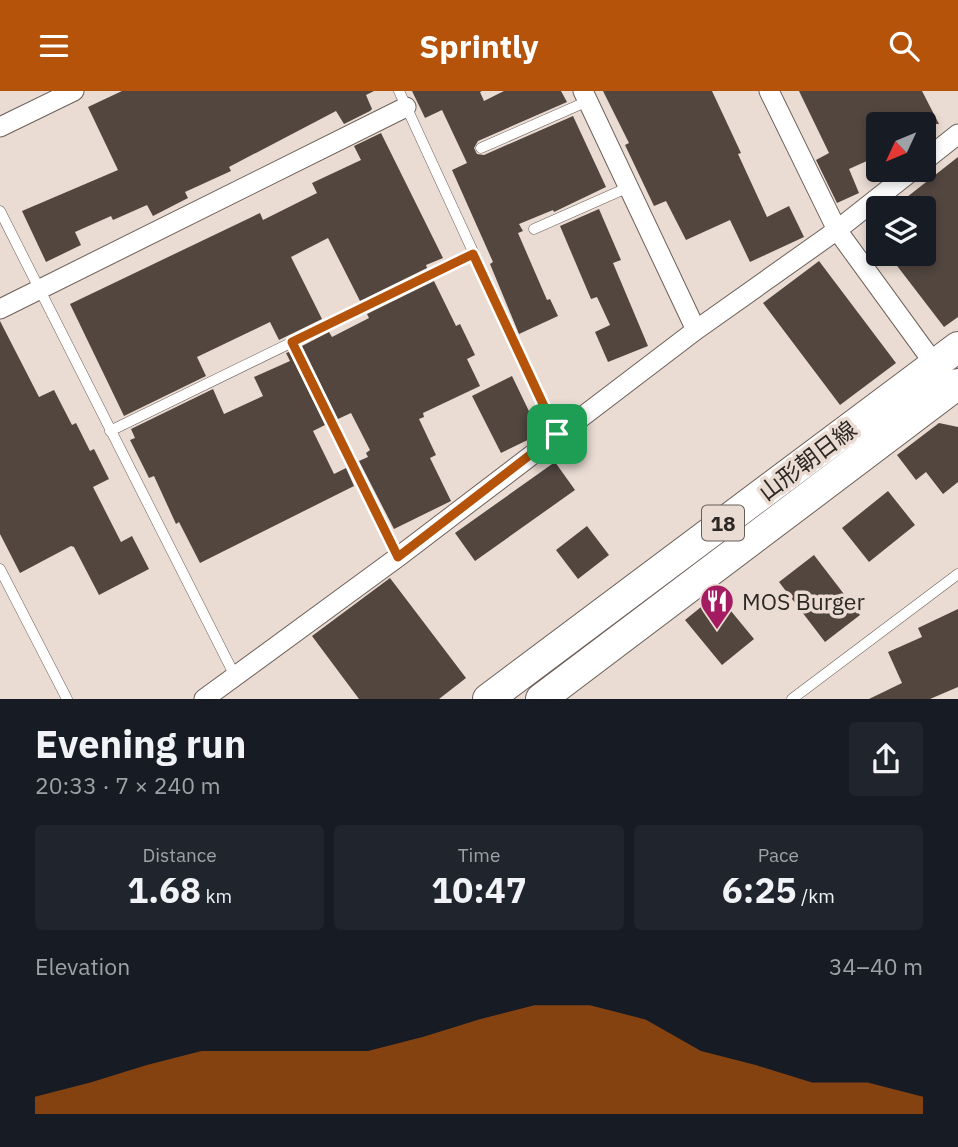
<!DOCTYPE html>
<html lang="en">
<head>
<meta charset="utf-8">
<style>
  :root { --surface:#171b24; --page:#20242c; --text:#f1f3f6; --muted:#9ea1a6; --accent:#b45309 }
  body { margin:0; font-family:"IBM Plex Sans","Noto Sans JP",sans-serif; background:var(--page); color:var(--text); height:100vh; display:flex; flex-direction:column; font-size:26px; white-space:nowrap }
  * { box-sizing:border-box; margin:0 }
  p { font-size:23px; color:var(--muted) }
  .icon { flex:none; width:38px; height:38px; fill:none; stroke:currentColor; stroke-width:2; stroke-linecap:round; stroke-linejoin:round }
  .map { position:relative; height:608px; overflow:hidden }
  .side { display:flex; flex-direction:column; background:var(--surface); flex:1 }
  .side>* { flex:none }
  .needle { width:46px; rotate:226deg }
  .fabs { position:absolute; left:866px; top:21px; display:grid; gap:14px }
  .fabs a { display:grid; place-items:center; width:70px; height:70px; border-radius:7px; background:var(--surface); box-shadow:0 4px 10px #0003; font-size:35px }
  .pin { position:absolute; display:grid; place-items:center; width:60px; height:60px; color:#fff; margin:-30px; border-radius:14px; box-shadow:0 4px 10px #0006 }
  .round { display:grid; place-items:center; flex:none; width:74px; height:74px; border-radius:7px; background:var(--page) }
  .overview { display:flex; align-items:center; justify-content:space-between; height:119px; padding:0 35px }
  h1 { font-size:38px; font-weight:700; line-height:52px }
  .metrics { display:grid; grid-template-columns:repeat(3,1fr); gap:10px; height:119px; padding:7px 35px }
  .metrics div { display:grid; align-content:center; border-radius:7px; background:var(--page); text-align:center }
  .metrics b { font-size:35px; font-weight:700 }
  .metrics small { font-size:19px; font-weight:400 }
  .metrics p { font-size:19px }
  .chart { height:196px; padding:14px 35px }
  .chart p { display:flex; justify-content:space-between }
  .chart svg { width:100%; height:126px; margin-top:7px; fill:var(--accent); opacity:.7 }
  header { display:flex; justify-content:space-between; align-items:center; height:91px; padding:0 35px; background:var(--accent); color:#fff; font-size:32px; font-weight:700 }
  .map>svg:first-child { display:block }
  .building { fill:#52463f }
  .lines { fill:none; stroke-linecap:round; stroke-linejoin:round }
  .lane-casing { stroke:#6d6059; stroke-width:11 }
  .street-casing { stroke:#6d6059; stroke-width:21 }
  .primary-casing { stroke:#6d6059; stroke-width:32 }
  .lane { stroke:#fff; stroke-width:10 }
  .street { stroke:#fff; stroke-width:19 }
  .primary { stroke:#fff; stroke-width:30 }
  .route-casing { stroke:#fff; stroke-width:14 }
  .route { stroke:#b45309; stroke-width:9 }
  .labels { text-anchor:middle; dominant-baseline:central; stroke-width:7; stroke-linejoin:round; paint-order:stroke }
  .shield { fill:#eadcd3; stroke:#665e58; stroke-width:2 }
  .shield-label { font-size:21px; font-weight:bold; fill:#2d2824 }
  .street-label { font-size:23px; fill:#2d2824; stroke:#eadcd3 }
  .poi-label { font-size:23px; fill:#2d2824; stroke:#eadcd3; text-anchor:start }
</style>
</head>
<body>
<header><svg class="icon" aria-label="menu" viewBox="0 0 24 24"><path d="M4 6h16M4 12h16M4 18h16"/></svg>Sprintly<svg class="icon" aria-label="search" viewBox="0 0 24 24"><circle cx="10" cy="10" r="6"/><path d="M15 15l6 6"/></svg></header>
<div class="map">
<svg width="958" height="608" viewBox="0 0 958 608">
  <rect width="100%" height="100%" fill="#eadcd3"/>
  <!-- building -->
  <path class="building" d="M122,0H374L366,4L372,18L370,20L344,33L336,20L229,76L231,80L185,101L188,107L153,125L147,114L113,129L111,125L75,141L81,154L46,171L22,120L118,79L88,16Z
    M412,0H482L480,1L484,10L504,0H561L567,11L478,50L474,57L477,63L484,64L573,25L606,96L554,121L553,119L519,133L523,140L518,142L547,209L550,208L558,225L519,243L490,173L493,171L452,79L467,72L442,19L425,27Z
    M603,0H712L741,62L738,63L767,126L789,115L804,146L750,171L730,129L686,149L666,110L654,115L625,54L629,52Z
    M799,0H922L939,33H878V65L849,78L859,102L837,112L816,69L829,62Z
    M381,42L443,167L426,174L427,177L360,210L328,147L291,166L322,228L279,249L270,231L197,266L206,285L124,325L70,213L260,122L263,129L317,102L312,92L361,69L354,55Z
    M958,66V226L944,236L888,163H924V117H893Z
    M599,118L621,169L613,172L648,255L608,271L595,241L610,234L597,206L591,208L560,135Z
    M819,170L896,272L840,314L763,212Z
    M434,190L456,235L460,233L475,264L467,268L480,295L423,322L424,326L419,328L436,364L430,367L451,410L394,438L359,370L368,366L366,362L370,359L351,322L338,328L302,255L329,241L332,246L369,227L367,223Z
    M0,230L39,306L54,299L72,334L76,332L90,360L94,358L109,388L93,396L121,451L132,445L149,478L99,504L74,456L71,455L20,482L0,443Z
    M289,261L325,334L313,340L334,383L346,377L354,395L200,472L179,431L176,433L154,385L149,387L130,349L135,347L131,338L213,298L224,323L263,305L254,286L290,270L286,262Z
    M512,285L540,343L501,362L472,305Z
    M939,332L958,336V391L943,403L926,381L916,389L897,364Z
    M555,371L575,399L475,470L455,442Z
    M888,400L915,434L869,471L842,437Z
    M587,435L609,464L578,488L556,459Z
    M814,464L860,524L825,551L779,491Z
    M390,487L466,587L439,608H359L312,545Z
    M717,503L754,548L722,574L685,529Z
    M958,518V596L930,608H869L902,592L888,561L922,546L918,537Z"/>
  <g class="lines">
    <!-- lane casing -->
    <g class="lane-casing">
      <path id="lane" d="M399,0L557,343
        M481,57L588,10
        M0,120L235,585
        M534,138L629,96
        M292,251L398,466
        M110,340L473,163
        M0,478L67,608
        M792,608L958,483"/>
    </g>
    <!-- street casing -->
    <g class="street-casing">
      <path id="street" d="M583,0L696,239
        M769,0L837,139L941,282
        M0,36L74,0
        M924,70L958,43
        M0,218L406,16
        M204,608L398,466L696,239L837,139L913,79"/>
    </g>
    <!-- primary casing -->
    <g class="primary-casing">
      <path id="primary" d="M488,608L958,256
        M541,608L958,293"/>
    </g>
    <!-- lane -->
    <use href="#lane" class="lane"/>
    <!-- street -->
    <use href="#street" class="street"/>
    <!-- primary -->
    <use href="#primary" class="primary"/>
  </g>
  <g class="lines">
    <!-- route casing -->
    <g class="route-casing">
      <path id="route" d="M473,163L557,343L398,466L292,251Z"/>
    </g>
    <!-- route -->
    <use href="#route" class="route"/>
  </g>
  <!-- icons -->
  <defs>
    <g id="restaurant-pin" transform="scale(1.75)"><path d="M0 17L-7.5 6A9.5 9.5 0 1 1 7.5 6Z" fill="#a51b61" stroke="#eadcd3"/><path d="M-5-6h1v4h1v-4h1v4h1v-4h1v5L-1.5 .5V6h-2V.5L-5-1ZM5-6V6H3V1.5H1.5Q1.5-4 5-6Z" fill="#fff"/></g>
  </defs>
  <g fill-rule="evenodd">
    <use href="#restaurant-pin" x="717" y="510"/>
  </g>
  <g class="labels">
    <!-- shield labels -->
    <rect class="shield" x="702" y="414.5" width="42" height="35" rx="5"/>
    <g class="shield-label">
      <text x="723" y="432">18</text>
    </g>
    <!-- street labels -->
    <g class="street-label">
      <text transform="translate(807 369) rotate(-37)">山形朝日線</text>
    </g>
    <!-- poi labels -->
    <g class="poi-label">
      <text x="742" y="510">MOS Burger</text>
    </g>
  </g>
</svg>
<div class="fabs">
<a><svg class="needle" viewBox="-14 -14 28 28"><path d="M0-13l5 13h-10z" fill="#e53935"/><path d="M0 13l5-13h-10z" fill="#9ea1a6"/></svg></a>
<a><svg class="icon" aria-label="layers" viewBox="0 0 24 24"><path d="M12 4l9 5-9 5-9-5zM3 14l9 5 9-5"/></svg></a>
</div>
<div class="pin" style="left:557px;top:343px;background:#1e9e55"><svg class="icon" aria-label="arrive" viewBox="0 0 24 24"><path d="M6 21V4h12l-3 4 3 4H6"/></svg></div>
</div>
<section class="side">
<div class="overview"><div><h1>Evening run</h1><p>20:33 · 7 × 240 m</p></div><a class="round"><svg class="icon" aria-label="share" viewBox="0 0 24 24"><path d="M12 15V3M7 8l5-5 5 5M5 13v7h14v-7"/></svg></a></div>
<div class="metrics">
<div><p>Distance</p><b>1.68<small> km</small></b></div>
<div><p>Time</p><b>10:47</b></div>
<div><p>Pace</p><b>6:25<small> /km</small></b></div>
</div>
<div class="chart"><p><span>Elevation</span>34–40 m</p>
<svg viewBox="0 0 160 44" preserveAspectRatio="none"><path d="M0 44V38L10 33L20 27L30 22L40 22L50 22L60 22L70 17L80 11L90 6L100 6L110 11L120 22L130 27L140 33L150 33L160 38V44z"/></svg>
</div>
</section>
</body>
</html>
